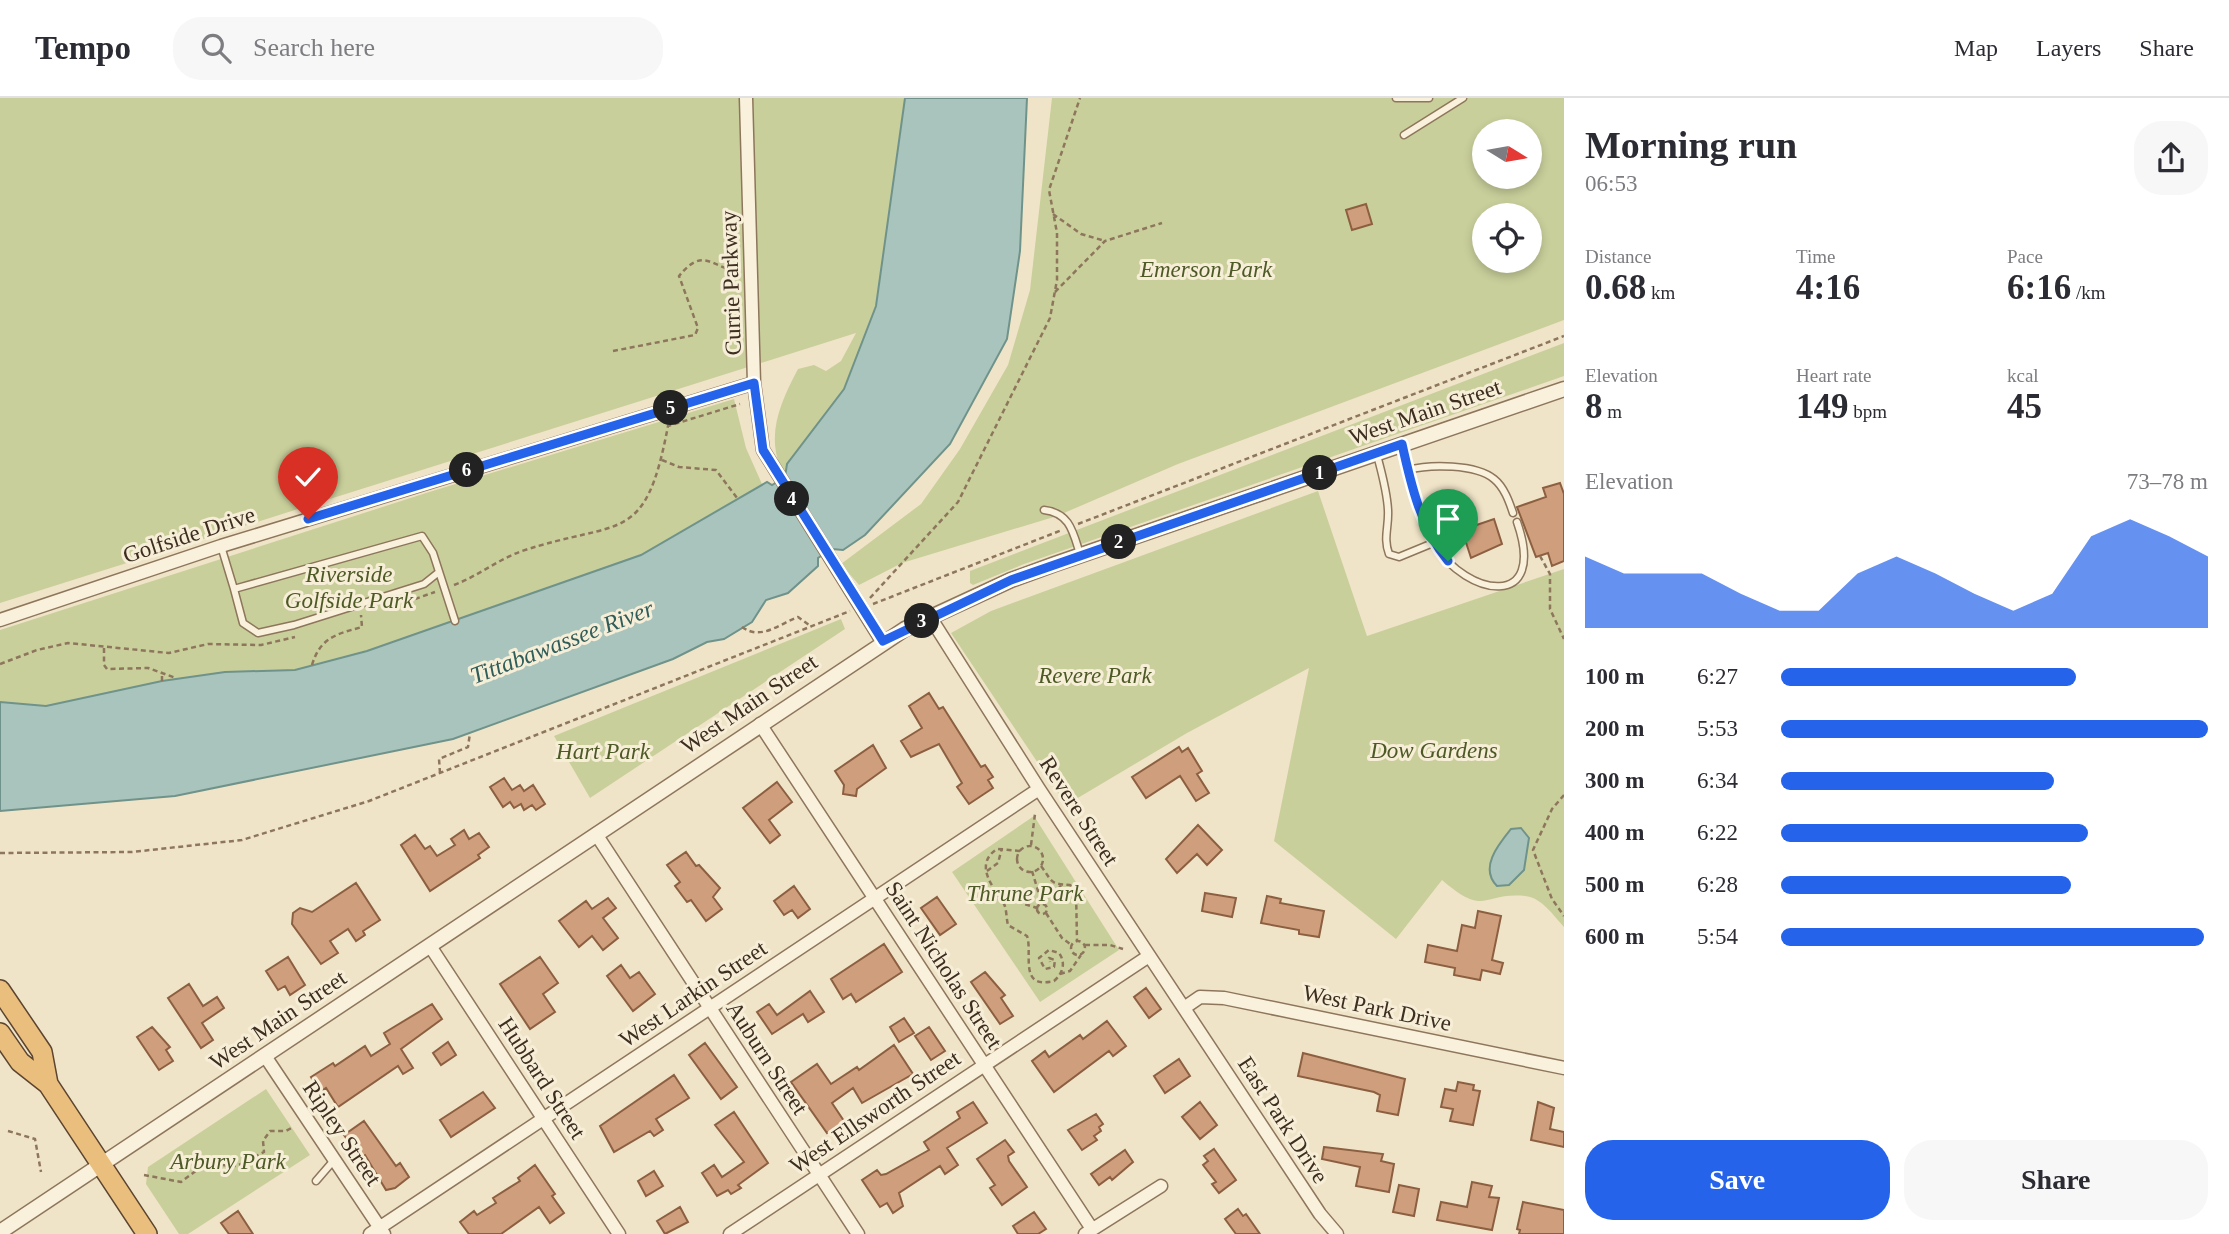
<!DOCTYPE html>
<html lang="en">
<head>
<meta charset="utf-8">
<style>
  :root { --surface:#fff; --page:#f7f7f7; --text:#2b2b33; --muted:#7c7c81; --line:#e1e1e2; --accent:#2563eb }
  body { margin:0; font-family:Georgia,serif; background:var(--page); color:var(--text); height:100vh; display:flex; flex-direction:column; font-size:26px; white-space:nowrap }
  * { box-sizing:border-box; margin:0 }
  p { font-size:23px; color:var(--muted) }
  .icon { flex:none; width:38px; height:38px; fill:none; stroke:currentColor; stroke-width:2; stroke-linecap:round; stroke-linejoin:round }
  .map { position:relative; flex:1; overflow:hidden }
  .drawer { display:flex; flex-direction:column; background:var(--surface); width:665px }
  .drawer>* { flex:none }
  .needle { width:46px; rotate:101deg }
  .buttons { position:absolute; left:1472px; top:21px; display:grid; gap:14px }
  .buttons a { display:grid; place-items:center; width:70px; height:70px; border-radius:50%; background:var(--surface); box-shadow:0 4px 10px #0003; font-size:35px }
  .pin { position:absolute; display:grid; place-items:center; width:60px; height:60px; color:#fff; margin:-72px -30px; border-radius:50% 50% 50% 0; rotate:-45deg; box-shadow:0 0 7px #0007 }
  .pin .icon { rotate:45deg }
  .km { position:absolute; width:35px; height:35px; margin:-18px; border-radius:50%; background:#222; color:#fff; font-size:19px; line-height:35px; text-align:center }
  .round { display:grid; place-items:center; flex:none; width:74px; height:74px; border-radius:28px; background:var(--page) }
  .overview { display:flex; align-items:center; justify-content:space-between; height:119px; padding:0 21px }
  h1 { font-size:38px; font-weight:600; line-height:52px }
  .stats { display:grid; grid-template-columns:repeat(3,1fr); gap:10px; height:119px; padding:7px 21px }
  .stats div { display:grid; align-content:center }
  .stats b { font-size:35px; font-weight:600 }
  .stats small { font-size:19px; font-weight:400 }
  .stats p { font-size:19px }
  .chart { height:196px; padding:14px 21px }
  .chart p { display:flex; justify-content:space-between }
  .chart svg { width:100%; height:126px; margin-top:7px; fill:var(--accent); opacity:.7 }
  .button { display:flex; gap:14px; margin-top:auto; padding:14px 21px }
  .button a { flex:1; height:80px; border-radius:28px; background:var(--accent); color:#fff; font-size:28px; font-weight:600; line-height:80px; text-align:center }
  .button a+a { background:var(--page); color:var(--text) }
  ul { padding:0 21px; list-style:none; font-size:23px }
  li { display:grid; grid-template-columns:112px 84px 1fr; align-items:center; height:52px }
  li i { height:18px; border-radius:9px; background:var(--accent) }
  header { display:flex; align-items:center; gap:42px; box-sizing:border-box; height:98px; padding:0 35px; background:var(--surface); border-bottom:2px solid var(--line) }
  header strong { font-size:33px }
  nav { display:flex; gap:38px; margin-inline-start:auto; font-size:24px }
  .search { width:490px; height:63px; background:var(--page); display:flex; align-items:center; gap:18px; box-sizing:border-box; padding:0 24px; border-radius:28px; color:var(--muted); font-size:26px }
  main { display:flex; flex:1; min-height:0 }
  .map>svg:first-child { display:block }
  .green { fill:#c9cf9b; fill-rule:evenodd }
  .water { fill:#a9c4bc; stroke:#6f938a; stroke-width:2 }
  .building { fill:#cf9f7d; stroke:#8d5f41; stroke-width:2 }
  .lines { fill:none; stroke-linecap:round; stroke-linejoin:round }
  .service-casing { stroke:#8d765c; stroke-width:9 }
  .minor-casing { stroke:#8d765c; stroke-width:15 }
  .tertiary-casing { stroke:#8d765c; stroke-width:17 }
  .trunk-casing { stroke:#5b4430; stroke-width:22 }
  .path { stroke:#8d765c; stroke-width:2.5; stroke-dasharray:5 3.5; stroke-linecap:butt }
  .service { stroke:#faf1dc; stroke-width:6 }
  .minor { stroke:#faf1dc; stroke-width:12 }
  .tertiary { stroke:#faf1dc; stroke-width:14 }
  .trunk { stroke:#eabe7c; stroke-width:19 }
  .route-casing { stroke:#fff; stroke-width:14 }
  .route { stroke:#2563eb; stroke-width:9 }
  .labels { text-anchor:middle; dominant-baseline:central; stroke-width:6; stroke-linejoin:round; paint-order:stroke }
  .park-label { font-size:23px; font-style:italic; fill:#4d5a26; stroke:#f7eed8 }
  .street-label { font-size:23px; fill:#3d2e20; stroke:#f7eed8 }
  .water-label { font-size:24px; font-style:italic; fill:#2f5d5a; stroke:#f7eed8 }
</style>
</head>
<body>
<header>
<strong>Tempo</strong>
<div class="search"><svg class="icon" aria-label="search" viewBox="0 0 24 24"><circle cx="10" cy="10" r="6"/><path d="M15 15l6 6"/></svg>Search here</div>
<nav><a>Map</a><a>Layers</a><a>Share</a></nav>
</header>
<main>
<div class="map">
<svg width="1564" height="1136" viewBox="0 0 1564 1136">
  <rect width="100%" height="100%" fill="#f0e4c8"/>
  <!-- green -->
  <path class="green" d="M0,0H905L876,208L844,291L787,366L785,379C764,341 779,307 798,271L814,267L826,273L841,263L856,235L0,505Z
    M1052,0H1564V222L1178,366L1057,418L902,465L859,487L841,466L921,406L960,351L1008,267L1030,192ZM1484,33H1530V79H1484ZM1484,117H1530V163H1484Z
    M1564,245V278L1024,466L973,487L970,485V473Z
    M734,301L746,350L762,386L641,457L367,553L295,572L225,574L162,583L46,608L0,604V532L426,395Z
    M1318,393L1367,538L1564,471V829C1554,818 1541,799 1525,798C1482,794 1486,820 1442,782L1396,841L1274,743L1309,570L1187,635L1066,707L951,535L991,513Z
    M841,521L845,531L590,700L554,638Z
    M1034,718L1119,852L1040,904L952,774Z
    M266,991L310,1057L188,1136H179L146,1086L148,1069Z"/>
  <!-- water -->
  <path class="water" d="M905,0H1027L1020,153L1007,241L950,346L865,437L843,452L832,451L818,460V468L788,495L766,502L752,524L724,541L707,544L673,561L453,641L175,698L0,713V604L46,608L162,583L225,574L295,572L367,553L641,457L767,384L772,387L785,379L787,366L844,291L876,208Z
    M1521,730L1529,740L1524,772L1509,787L1497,788C1479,770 1498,747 1511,731Z"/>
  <!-- building -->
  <path class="building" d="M1366,106L1372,126L1352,132L1346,112Z
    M1560,385L1564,396V463L1552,468L1548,455L1536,459L1517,409L1546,399L1543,390Z
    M1494,421L1502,446L1471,460L1462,432Z
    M929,595L939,611L943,609L981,669L985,667L993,679L988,682L993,690L969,706L957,689L962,685L939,646L911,659L901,643L922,630L909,608Z
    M873,647L886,670L857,691L856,698L843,696L844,687L835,673Z
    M1179,649L1182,654L1188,650L1202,673L1197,676L1209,695L1196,703L1180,678L1146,700L1132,679Z
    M504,680L512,692L520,687L524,693L533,687L545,706L536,712L532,707L524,712L521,706L514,710L510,704L503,709L490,689Z
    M777,684L792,704L769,722L780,737L770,745L743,710Z
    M1198,727L1222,752L1207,767L1197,756L1177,775L1166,761Z
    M464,732L469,741L479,735L489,749L478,757L480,760L430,793L401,747L415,737L425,751L430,748L437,758L455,747L451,741Z
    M686,754L696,768L699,767L720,790L713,799L722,811L706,823L691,802L687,804L675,788L680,784L667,767Z
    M356,785L380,822L363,833L365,837L356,843L348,831L330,843L338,855L321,866L292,826L293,815L300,810L312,814Z
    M794,788L810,811L798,820L792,812L784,817L774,803Z
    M1205,795L1236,800L1232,819L1202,813Z
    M1267,798L1281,801L1280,805L1324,813L1319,839L1299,836V832L1261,825Z
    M937,799L956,826L940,837L921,810Z
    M608,800L616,810L603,820L618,840L603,852L592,838L579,849L559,823L586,803L592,811Z
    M1478,813L1501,818L1492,862L1503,865L1500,876L1482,872L1480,882L1454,877L1455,870L1425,864L1428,847L1457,853L1462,827L1475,830Z
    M884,846L902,874L856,904L851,896L843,901L831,881Z
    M288,859L305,887L290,897L285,888L278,892L266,873Z
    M540,859L558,885L543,896L555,914L530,931L500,886Z
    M621,867L630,880L639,874L655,896L633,913L607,878Z
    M985,874L1005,897L1001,900L1013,918L1000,926L971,884Z
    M189,886L203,908L217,899L224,910L202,925L213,942L201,950L168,900Z
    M1146,890L1161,911L1149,920L1134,899Z
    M810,893L824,914L808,924L803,916L772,936L757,914L769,906L777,917Z
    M432,906L442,921L401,951L413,970L403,976L398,968L338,1009L326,990L320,994L311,979L333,965L335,968L365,948L371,958L390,946L384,935Z
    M904,920L914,935L899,944L890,929Z
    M1107,923L1126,948L1113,958L1109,953L1054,994L1032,963L1045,953L1049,959L1080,937L1083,941Z
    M152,929L170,949L166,952L173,963L159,972L137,939Z
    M929,929L945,953L931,962L915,938Z
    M448,944L456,957L441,967L433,955Z
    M705,945L737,989L721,1001L689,957Z
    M894,947L913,976L862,1005L853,990L832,1005L844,1023L827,1035L791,984L817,966L831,986L857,969L859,972Z
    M1303,955L1405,981L1398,1017L1377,1013L1380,997L1374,994L1298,978Z
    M1179,961L1190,978L1165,995L1154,978Z
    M674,977L689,1000L656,1021L663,1032L654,1038L650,1033L614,1054L600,1028Z
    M1458,984L1474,987L1473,992L1480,993L1473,1027L1450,1023L1453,1011L1441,1009L1445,991L1456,993Z
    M483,994L495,1010L451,1039L440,1022Z
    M973,1004L987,1025L947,1050L958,1067L945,1076L940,1068L899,1095L903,1108L893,1115L887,1105L880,1109L862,1082L877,1072L881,1077L886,1076L929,1052L924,1044L960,1020L957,1014Z
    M1200,1004L1217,1027L1200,1041L1182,1019Z
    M1538,1004L1554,1010L1550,1031L1564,1034V1049L1531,1042Z
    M734,1014L768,1065L738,1087L741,1090L731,1096L728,1092L717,1098L702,1075L714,1067L722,1079L744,1064L715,1027Z
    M1096,1016L1103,1026L1099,1029L1101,1033L1094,1038L1097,1042L1082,1052L1068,1032Z
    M364,1023L396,1068L400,1065L409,1079L395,1090L386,1092L365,1057L360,1060L344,1037Z
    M1005,1042L1014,1054L1008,1058L1009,1063L1027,1089L1002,1107L990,1090L995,1087L977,1061Z
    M1324,1049L1383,1056L1381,1063L1394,1066L1389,1094L1356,1088L1360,1069L1322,1061Z
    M1214,1051L1236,1082L1219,1095L1212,1086L1216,1084L1203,1067L1208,1063L1204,1058Z
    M1125,1052L1133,1064L1112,1082L1110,1079L1099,1087L1091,1076Z
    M535,1067L555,1096L552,1098L564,1115L550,1125L539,1109L501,1136H469L460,1124L474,1113L477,1117L496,1105L493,1100L520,1083L518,1080Z
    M654,1073L663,1088L646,1098L638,1083Z
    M1472,1084L1492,1088L1489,1099L1499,1100L1492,1132L1437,1122L1441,1104L1467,1109Z
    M1399,1087L1419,1091L1414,1118L1393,1114Z
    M1523,1104L1564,1112V1136H1519L1520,1132L1517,1131Z
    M680,1109L688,1124L665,1136L657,1123Z
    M1238,1111L1243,1118L1246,1116L1260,1136H1236L1225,1121Z
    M238,1113L253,1136H229L221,1125Z
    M1034,1114L1046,1131L1038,1136H1018L1013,1128Z"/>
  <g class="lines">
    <!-- service casing -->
    <g class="service-casing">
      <path id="service" d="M1396,0H1429
        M1404,37L1463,0
        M1403,348C1410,380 1417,418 1434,446C1467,499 1548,513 1517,424
        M1377,357C1382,376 1387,393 1388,412C1389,429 1383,440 1389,456L1399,459L1433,445
        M1408,372C1430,366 1476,366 1494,381C1504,389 1509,403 1513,415
        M1044,412C1070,415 1073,434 1080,456
        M221,448L234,491L422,438L433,455L455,523
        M234,491L243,525L258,535L294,527L424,486L439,474
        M316,1083L335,1061"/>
    </g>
    <!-- minor casing -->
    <g class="minor-casing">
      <path id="minor" d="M746,0L754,285L763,352L882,543
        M930,519L1039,691L1320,1116L1337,1136
        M0,522L221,448L754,285
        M760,626L1092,1131
        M596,736L858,1136
        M430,848L619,1136
        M1184,910L1200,899L1224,900L1564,970
        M265,958L384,1136
        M370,1136L1039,691
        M730,1136L1149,858
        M1085,1136L1161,1088"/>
    </g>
    <!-- tertiary casing -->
    <g class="tertiary-casing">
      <path id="tertiary" d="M0,1134L905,531L1011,482L1055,466L1564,291"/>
    </g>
    <!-- trunk casing -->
    <g class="trunk-casing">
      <path id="trunk" d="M0,892L42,954L48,986
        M0,935L20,964L48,986L147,1136"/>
    </g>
    <!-- path -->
    <path class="path" d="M1053,116L1081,136L1105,143
      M1055,194L1105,143L1162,125
      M613,253L695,237L698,230L679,178C703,149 710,168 736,173
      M662,362L679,369L716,372L737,400
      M1078,426L1564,238
      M1540,458L1550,476V511L1564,541
      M454,487C478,478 499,461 522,453C622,420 645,449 668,328L740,306
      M870,500L958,404L1050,220L1057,182V135L1049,92L1080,0
      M415,501L435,494
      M873,506L1062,432
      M742,529C761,543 779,526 798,519L812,529
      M104,550V567L107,571L148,570L176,580
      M0,566L37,552L68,545L169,555L208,546L261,547L295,539
      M312,567C320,540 336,536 362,529L361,517
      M162,583V574
      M440,675L439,661L468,649L470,635
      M1564,697L1552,711L1533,752L1552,801L1564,818
      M1031,747L1035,716
      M1017 761a13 13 0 1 1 26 0a13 13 0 1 1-26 0Z
      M1020,753L997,751C974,766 992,788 1003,804C1007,810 1006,820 1008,827L1027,838C1033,855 1018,892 1054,883C1063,875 1066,865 1059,855L1049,852L1039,860L1045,871L1054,869L1055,862L1049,860L1050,864
      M0,755L132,754L242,742L369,703L850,513
      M1041,768C1053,784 1049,786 1070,787L1076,793L1077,842
      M987,773L998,765L1002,750
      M1032,773L1042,806
      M1059,788L1075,802
      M1009,801L1037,810
      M1002,803L1009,802L1010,796H1004V802
      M1037 811a5 5 0 1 1 10 0a5 5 0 1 1-10 0Z
      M1046,815L1062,840L1070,846
      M1071 850a7 7 0 1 1 14 0a7 7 0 1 1-14 0Z
      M1085,847H1110L1123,851
      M1060,876L1070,873L1081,857
      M8,1033L35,1041L41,1074
      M144,1077L181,1084L205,1066L237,1068L264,1054L263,1043L270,1033H286L293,1029"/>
    <!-- service -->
    <use href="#service" class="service"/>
    <!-- minor -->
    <use href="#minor" class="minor"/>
    <!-- tertiary -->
    <use href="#tertiary" class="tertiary"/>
    <!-- trunk -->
    <use href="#trunk" class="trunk"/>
  </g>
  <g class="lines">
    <!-- route casing -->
    <g class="route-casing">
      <path id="route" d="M308,421L754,285L763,352L883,543L1011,482L1402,346C1411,387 1421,430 1448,463"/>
    </g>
    <!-- route -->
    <use href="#route" class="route"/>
  </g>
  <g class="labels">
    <!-- park labels -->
    <g class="park-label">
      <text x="1206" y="171">Emerson Park</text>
      <text x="349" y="476">Riverside<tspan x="349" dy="26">Golfside Park</tspan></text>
      <text x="1095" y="577">Revere Park</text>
      <text x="1434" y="652">Dow Gardens</text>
      <text x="603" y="653">Hart Park</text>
      <text x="1025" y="795">Thrune Park</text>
      <text x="228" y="1063">Arbury Park</text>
    </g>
    <!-- street labels -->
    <g class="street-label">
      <text transform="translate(731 185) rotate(-92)">Currie Parkway</text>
      <text transform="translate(1425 314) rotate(-19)">West Main Street</text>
      <text transform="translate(189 437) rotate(-18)">Golfside Drive</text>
      <text transform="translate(749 606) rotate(-34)">West Main Street</text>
      <text transform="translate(1079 713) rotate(57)">Revere Street</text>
      <text transform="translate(944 867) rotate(57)">Saint Nicholas Street</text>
      <text transform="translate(693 896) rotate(-34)">West Larkin Street</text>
      <text transform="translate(1377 910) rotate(12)">West Park Drive</text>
      <text transform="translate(278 922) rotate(-34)">West Main Street</text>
      <text transform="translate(767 960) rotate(57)">Auburn Street</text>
      <text transform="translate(542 980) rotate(57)">Hubbard Street</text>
      <text transform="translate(875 1014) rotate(-34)">West Ellsworth Street</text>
      <text transform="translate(1283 1022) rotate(57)">East Park Drive</text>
      <text transform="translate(342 1035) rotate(56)">Ripley Street</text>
    </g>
    <!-- water labels -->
    <g class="water-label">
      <text transform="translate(562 544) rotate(-21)">Tittabawassee River</text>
    </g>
  </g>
</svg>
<div class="buttons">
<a><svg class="needle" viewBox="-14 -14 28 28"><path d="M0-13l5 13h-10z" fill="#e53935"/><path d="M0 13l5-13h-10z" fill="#7c7c81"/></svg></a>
<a><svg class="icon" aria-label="locate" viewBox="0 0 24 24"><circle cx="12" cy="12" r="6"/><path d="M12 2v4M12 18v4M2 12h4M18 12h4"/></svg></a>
</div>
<div class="pin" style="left:1448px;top:463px;background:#1e9e55"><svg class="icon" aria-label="arrive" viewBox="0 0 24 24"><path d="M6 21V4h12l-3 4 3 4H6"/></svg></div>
<div class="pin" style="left:308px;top:421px;background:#d93025"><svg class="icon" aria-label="check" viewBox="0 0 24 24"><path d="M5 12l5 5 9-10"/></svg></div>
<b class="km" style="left:1320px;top:375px">1</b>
<b class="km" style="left:1119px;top:444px">2</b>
<b class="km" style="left:922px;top:523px">3</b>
<b class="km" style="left:792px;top:401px">4</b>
<b class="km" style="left:671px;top:310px">5</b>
<b class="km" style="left:467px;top:372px">6</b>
</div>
<section class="drawer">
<div class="overview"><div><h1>Morning run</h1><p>06:53</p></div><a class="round"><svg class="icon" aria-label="share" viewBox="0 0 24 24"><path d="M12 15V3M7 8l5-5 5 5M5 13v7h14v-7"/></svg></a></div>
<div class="stats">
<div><p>Distance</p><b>0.68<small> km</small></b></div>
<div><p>Time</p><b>4:16</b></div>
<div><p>Pace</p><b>6:16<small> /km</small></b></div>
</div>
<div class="stats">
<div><p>Elevation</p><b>8<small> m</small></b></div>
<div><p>Heart rate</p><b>149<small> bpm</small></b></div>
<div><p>kcal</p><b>45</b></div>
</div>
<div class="chart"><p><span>Elevation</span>73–78 m</p>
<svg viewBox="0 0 160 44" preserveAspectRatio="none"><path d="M0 44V19L10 25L20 25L30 25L40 32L50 38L60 38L70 25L80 19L90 25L100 32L110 38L120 32L130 12L140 6L150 12L160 19V44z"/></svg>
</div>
<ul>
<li><b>100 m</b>6:27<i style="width:69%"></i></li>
<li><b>200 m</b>5:53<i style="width:100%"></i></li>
<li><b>300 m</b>6:34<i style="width:64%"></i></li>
<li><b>400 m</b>6:22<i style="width:72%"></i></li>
<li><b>500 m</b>6:28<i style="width:68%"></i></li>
<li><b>600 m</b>5:54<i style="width:99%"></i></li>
</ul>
<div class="button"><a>Save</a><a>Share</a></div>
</section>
</main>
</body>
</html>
